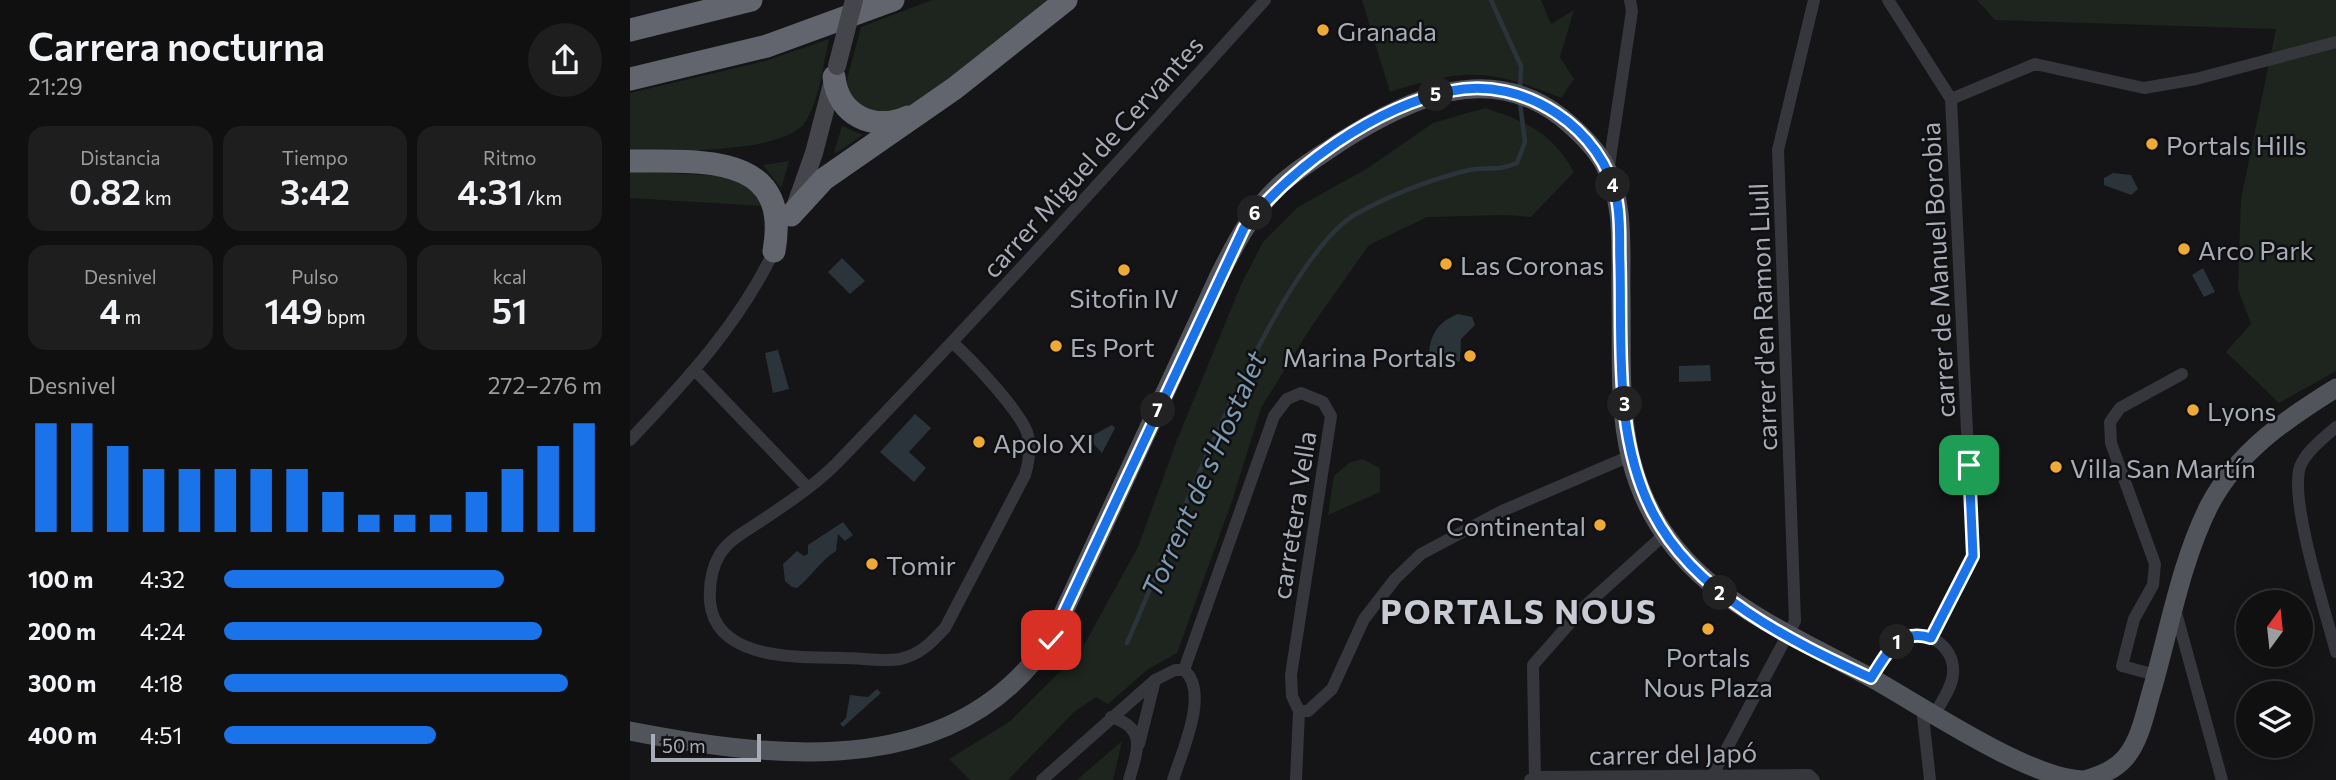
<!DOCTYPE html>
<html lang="es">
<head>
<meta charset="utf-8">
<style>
  :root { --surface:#101011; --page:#1e1e1f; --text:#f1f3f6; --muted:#9c9d9f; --line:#303031; --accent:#1a73e8 }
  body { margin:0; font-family:Commissioner,sans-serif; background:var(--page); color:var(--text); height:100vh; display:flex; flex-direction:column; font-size:26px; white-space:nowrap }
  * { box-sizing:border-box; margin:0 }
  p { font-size:23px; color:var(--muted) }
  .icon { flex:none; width:38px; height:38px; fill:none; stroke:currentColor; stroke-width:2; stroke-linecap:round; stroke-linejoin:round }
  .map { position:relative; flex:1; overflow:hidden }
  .panel { display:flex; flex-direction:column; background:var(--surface); width:630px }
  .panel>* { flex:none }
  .needle { width:46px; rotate:15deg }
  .tools { position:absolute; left:1606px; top:590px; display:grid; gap:14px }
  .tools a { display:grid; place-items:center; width:77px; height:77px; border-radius:50%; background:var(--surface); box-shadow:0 4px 18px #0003,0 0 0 2px var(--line); font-size:35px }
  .scale { position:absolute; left:21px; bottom:18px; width:110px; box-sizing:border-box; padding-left:7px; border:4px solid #a7acb7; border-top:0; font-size:19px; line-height:24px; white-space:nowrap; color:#a7acb7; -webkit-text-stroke:5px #101012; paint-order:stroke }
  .pin { position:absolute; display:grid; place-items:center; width:60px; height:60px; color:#fff; margin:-30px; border-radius:14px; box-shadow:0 4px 10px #0006 }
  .km { position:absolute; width:35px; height:35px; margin:-18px; border-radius:50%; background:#222; color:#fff; font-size:19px; line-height:35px; text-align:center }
  .round { display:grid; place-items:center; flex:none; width:74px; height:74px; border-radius:37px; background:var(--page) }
  .headline { display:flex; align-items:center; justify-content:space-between; height:119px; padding:0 28px }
  h1 { font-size:38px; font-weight:600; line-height:52px }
  .figures { display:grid; grid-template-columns:repeat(3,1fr); gap:10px; height:119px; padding:7px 28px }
  .figures div { display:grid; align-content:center; border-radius:18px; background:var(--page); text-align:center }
  .figures b { font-size:35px; font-weight:600 }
  .figures small { font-size:19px; font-weight:400 }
  .figures p { font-size:19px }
  .chart { height:196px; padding:14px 28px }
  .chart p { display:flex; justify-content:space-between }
  .chart svg { width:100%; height:126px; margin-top:7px; stroke:var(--accent); stroke-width:6 }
  ul { padding:0 28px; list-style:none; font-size:23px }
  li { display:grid; grid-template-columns:112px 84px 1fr; align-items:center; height:52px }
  li i { height:18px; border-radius:9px; background:var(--accent) }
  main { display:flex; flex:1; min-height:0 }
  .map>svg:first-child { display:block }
  .green { fill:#1d251e }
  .water { fill:#2b343a }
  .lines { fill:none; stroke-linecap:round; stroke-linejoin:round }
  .stream { stroke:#2b343a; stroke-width:4.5 }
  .street { stroke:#36373c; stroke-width:12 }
  .secondary { stroke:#44464c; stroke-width:18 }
  .primary { stroke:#52545b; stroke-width:19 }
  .highway { stroke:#62656d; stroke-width:23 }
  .secondary-bridge { stroke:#44464c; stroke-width:18 }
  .route-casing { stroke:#fff; stroke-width:14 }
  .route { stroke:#1a73e8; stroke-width:9 }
  .poi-dot { fill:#efaa35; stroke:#101012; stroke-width:2.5 }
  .labels { text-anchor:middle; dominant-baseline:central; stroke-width:5; stroke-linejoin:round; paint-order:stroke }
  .poi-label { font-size:26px; fill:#a7acb7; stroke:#101012; text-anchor:start }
  .street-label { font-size:26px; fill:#a7acb7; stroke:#101012 }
  .water-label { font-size:28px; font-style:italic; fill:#7e9bb1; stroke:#101012 }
  .district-label { font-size:33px; font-weight:bold; letter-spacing:2px; fill:#c8cbd3; stroke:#101012 }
</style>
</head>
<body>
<main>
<section class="panel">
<div class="headline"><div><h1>Carrera nocturna</h1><p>21:29</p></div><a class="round"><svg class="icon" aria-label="share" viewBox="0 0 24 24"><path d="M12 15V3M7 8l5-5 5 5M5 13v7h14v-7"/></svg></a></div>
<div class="figures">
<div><p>Distancia</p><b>0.82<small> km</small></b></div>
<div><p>Tiempo</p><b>3:42</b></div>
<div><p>Ritmo</p><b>4:31<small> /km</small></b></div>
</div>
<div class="figures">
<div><p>Desnivel</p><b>4<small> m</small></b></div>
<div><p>Pulso</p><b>149<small> bpm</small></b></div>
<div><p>kcal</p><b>51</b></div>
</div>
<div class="chart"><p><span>Desnivel</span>272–276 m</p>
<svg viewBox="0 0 160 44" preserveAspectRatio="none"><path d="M5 44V6M15 44V6M25 44V14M35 44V22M45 44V22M55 44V22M65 44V22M75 44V22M85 44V30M95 44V38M105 44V38M115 44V38M125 44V30M135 44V22M145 44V14M155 44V6"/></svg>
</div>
<ul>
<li><b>100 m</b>4:32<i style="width:74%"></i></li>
<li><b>200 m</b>4:24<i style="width:84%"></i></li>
<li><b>300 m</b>4:18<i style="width:91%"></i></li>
<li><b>400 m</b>4:51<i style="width:56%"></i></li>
</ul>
</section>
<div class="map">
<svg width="1706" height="780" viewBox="0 0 1706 780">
  <rect width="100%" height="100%" fill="#151517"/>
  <!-- green -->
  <path class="green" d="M302,0H417L294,99L264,112L234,111L215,87L231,27Z
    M732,0H911L921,24L944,10L930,57L944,79L931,98C858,68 835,68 760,92Z
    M1347,0H1706V371L1649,403L1596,352L1621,324L1608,289L1611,199L1646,29L1365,20Z
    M199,39C193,65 190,98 176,121C155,155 37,150 0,151V93L135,61Z
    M855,108C897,122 921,132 944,172L901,217L876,215L797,217L739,245L681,327L631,408L602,501L547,653L517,670L478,704L466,697L444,712L378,780H340L319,759L379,722L450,652L508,547L547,440L611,285L633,242L668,207L738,168L803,123Z
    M212,126L233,135L206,153L204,152Z
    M159,161L152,186L150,187L133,165Z
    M0,171L94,176L118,185L133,206L0,198Z
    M732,459L750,468V492L698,515L704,476L719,463Z
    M492,741L483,780H447Z"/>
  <!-- water -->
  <path class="water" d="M1483,173L1501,175L1508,189L1501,195L1474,185V178Z
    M212,258L235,281L220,294L198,272Z
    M1573,268L1585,292L1574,297L1562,275Z
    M828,314L842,317L845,325L831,339L830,361L812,367L799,355C800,334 808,322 828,314Z
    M148,350L159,389L143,393L135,353Z
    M1080,365L1081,381L1049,382V366Z
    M285,414L301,428L279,452L296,468L284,482L250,452Z
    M482,425L485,428L472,453L458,438Z
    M213,522L223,535L215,541L208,534L206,551C190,561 182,576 167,588L162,587L155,581L153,564L167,551L174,556L178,554V545Z
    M247,689L251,693L213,727L210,724L216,718L220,695L238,697Z"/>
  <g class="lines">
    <!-- stream -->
    <path class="stream" d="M861,0L891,66L890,90
      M497,643C538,551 646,260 726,214C758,196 799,180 835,171C854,166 866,172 887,163L895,142L890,103"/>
    <!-- street -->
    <path class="street" d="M1258,0L1321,99L1343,556L1301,638
      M1321,99L1405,64L1514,88L1566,79L1706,42
      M978,172L1002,11L1000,0
      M323,343C342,360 388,409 397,432C402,446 399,461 395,475L315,628C302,642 290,655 270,659C253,662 232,658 215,658C172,657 86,662 80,602C79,585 81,569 90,554C99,540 114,532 128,523C155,505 184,486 207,463C353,312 494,156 635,0
      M66,371L178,488
      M1706,427C1694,438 1675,452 1670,467C1659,501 1696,613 1706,652
      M0,440C55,382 109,324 144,251
      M1545,609L1592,780
      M554,670L644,416L657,399L671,393L693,402L701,416L661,675L662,696L669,711
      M1526,675L1492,666L1504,619L1523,585L1525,564L1481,443L1480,422L1490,408L1552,374
      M1242,678C1249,667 1255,651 1266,642C1291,624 1326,644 1323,674C1322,688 1311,702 1305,714
      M1292,707L1300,780
      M669,711H678L702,689L734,619L765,579L791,554L872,511L1000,456
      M481,717C518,728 507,752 499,780
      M509,744L525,680
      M412,780L525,680L545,670H554
      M543,780C552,751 580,692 554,670
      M666,780L669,711
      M900,780L905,777L1179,775L1184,780
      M905,780L903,665L954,607L1035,534
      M1080,780L1165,621L1148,150L1184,0"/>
    <!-- secondary -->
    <path class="secondary" d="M166,204L184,153L204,76"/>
    <!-- primary -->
    <path class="primary" d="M0,731C155,761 332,780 424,633L589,276C605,244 622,211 649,186C667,169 690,156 710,142C779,98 858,61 931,117C947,130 962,144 973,162C996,201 990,252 991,296C992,349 988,408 1001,459C1032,585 1144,625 1245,680C1295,708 1400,779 1453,780
      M1455,780C1471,775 1485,770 1496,757C1510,740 1515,714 1521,693C1539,632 1550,564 1579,506C1607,452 1656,419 1706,388"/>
    <!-- highway -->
    <path class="highway" d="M0,30L121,0
      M204,77C208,115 243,132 278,117
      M0,79L137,46L263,0
      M0,161C69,162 162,151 144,251
      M161,215L194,179L325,88L436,0"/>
    <!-- secondary-bridge -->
    <path class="secondary-bridge" d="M207,66L224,0"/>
  </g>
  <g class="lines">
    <!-- route casing -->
    <g class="route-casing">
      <path id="route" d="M421,640L614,228C661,167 745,107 821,91C893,75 974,129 987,201C991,221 989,244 990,265C992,348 984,438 1023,513C1065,595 1161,641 1241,678C1256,655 1268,627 1301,638L1343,556L1339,465"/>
    </g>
    <!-- route -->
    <use href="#route" class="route"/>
  </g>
  <!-- markers -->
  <g class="poi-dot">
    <circle cx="693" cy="30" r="7"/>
    <circle cx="1522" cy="144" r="7"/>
    <circle cx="1554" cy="249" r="7"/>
    <circle cx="816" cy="264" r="7"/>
    <circle cx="494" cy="270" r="7"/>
    <circle cx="426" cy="346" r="7"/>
    <circle cx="840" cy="356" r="7"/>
    <circle cx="1563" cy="410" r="7"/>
    <circle cx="349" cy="442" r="7"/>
    <circle cx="1426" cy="467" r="7"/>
    <circle cx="970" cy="525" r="7"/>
    <circle cx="242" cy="564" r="7"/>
    <circle cx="1078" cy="629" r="7"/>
  </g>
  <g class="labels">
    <!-- poi labels -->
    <g class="poi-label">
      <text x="707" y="30">Granada</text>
      <text x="1536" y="144">Portals Hills</text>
      <text x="1568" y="249">Arco Park</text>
      <text x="830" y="264">Las Coronas</text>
      <text x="494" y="297" text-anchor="middle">Sitofin IV</text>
      <text x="440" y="346">Es Port</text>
      <text x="826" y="356" text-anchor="end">Marina Portals</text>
      <text x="1577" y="410">Lyons</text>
      <text x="363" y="442">Apolo XI</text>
      <text x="1440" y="467">Villa San Martín</text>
      <text x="956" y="525" text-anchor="end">Continental</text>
      <text x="256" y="564">Tomir</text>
      <text x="1078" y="656" text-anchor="middle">Portals<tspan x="1078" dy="30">Nous Plaza</tspan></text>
    </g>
    <!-- street labels -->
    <g class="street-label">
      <text transform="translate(462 156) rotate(-48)">carrer Miguel de Cervantes</text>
      <text transform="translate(1307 270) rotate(-93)">carrer de Manuel Borobia</text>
      <text transform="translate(1132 317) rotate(-92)">carrer d'en Ramon Llull</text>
      <text transform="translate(663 515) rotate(-81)">carretera Vella</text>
      <text transform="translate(1043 753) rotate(-1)">carrer del Japó</text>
    </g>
    <!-- water labels -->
    <g class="water-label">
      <text transform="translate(573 474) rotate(-66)">Torrent de s'Hostalet</text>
    </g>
    <!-- district labels -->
    <g class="district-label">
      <text x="889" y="610">PORTALS NOUS</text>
    </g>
  </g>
</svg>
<div class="tools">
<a><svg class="needle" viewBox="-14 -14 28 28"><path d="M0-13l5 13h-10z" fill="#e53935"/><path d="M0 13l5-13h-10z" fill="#9c9d9f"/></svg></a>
<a><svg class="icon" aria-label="layers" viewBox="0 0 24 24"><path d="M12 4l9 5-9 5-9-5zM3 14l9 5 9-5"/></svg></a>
</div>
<div class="scale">50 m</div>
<div class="pin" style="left:1339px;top:465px;background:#1e9e55"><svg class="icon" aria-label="arrive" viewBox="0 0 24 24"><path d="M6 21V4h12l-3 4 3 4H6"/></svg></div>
<div class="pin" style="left:421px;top:640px;background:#d93025"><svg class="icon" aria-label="check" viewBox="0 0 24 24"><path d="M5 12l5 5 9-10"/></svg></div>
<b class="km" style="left:1267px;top:642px">1</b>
<b class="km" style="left:1090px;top:593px">2</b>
<b class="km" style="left:995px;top:404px">3</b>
<b class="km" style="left:983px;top:185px">4</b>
<b class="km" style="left:806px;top:94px">5</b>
<b class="km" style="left:625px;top:213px">6</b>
<b class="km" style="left:528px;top:410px">7</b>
</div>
</main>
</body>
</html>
